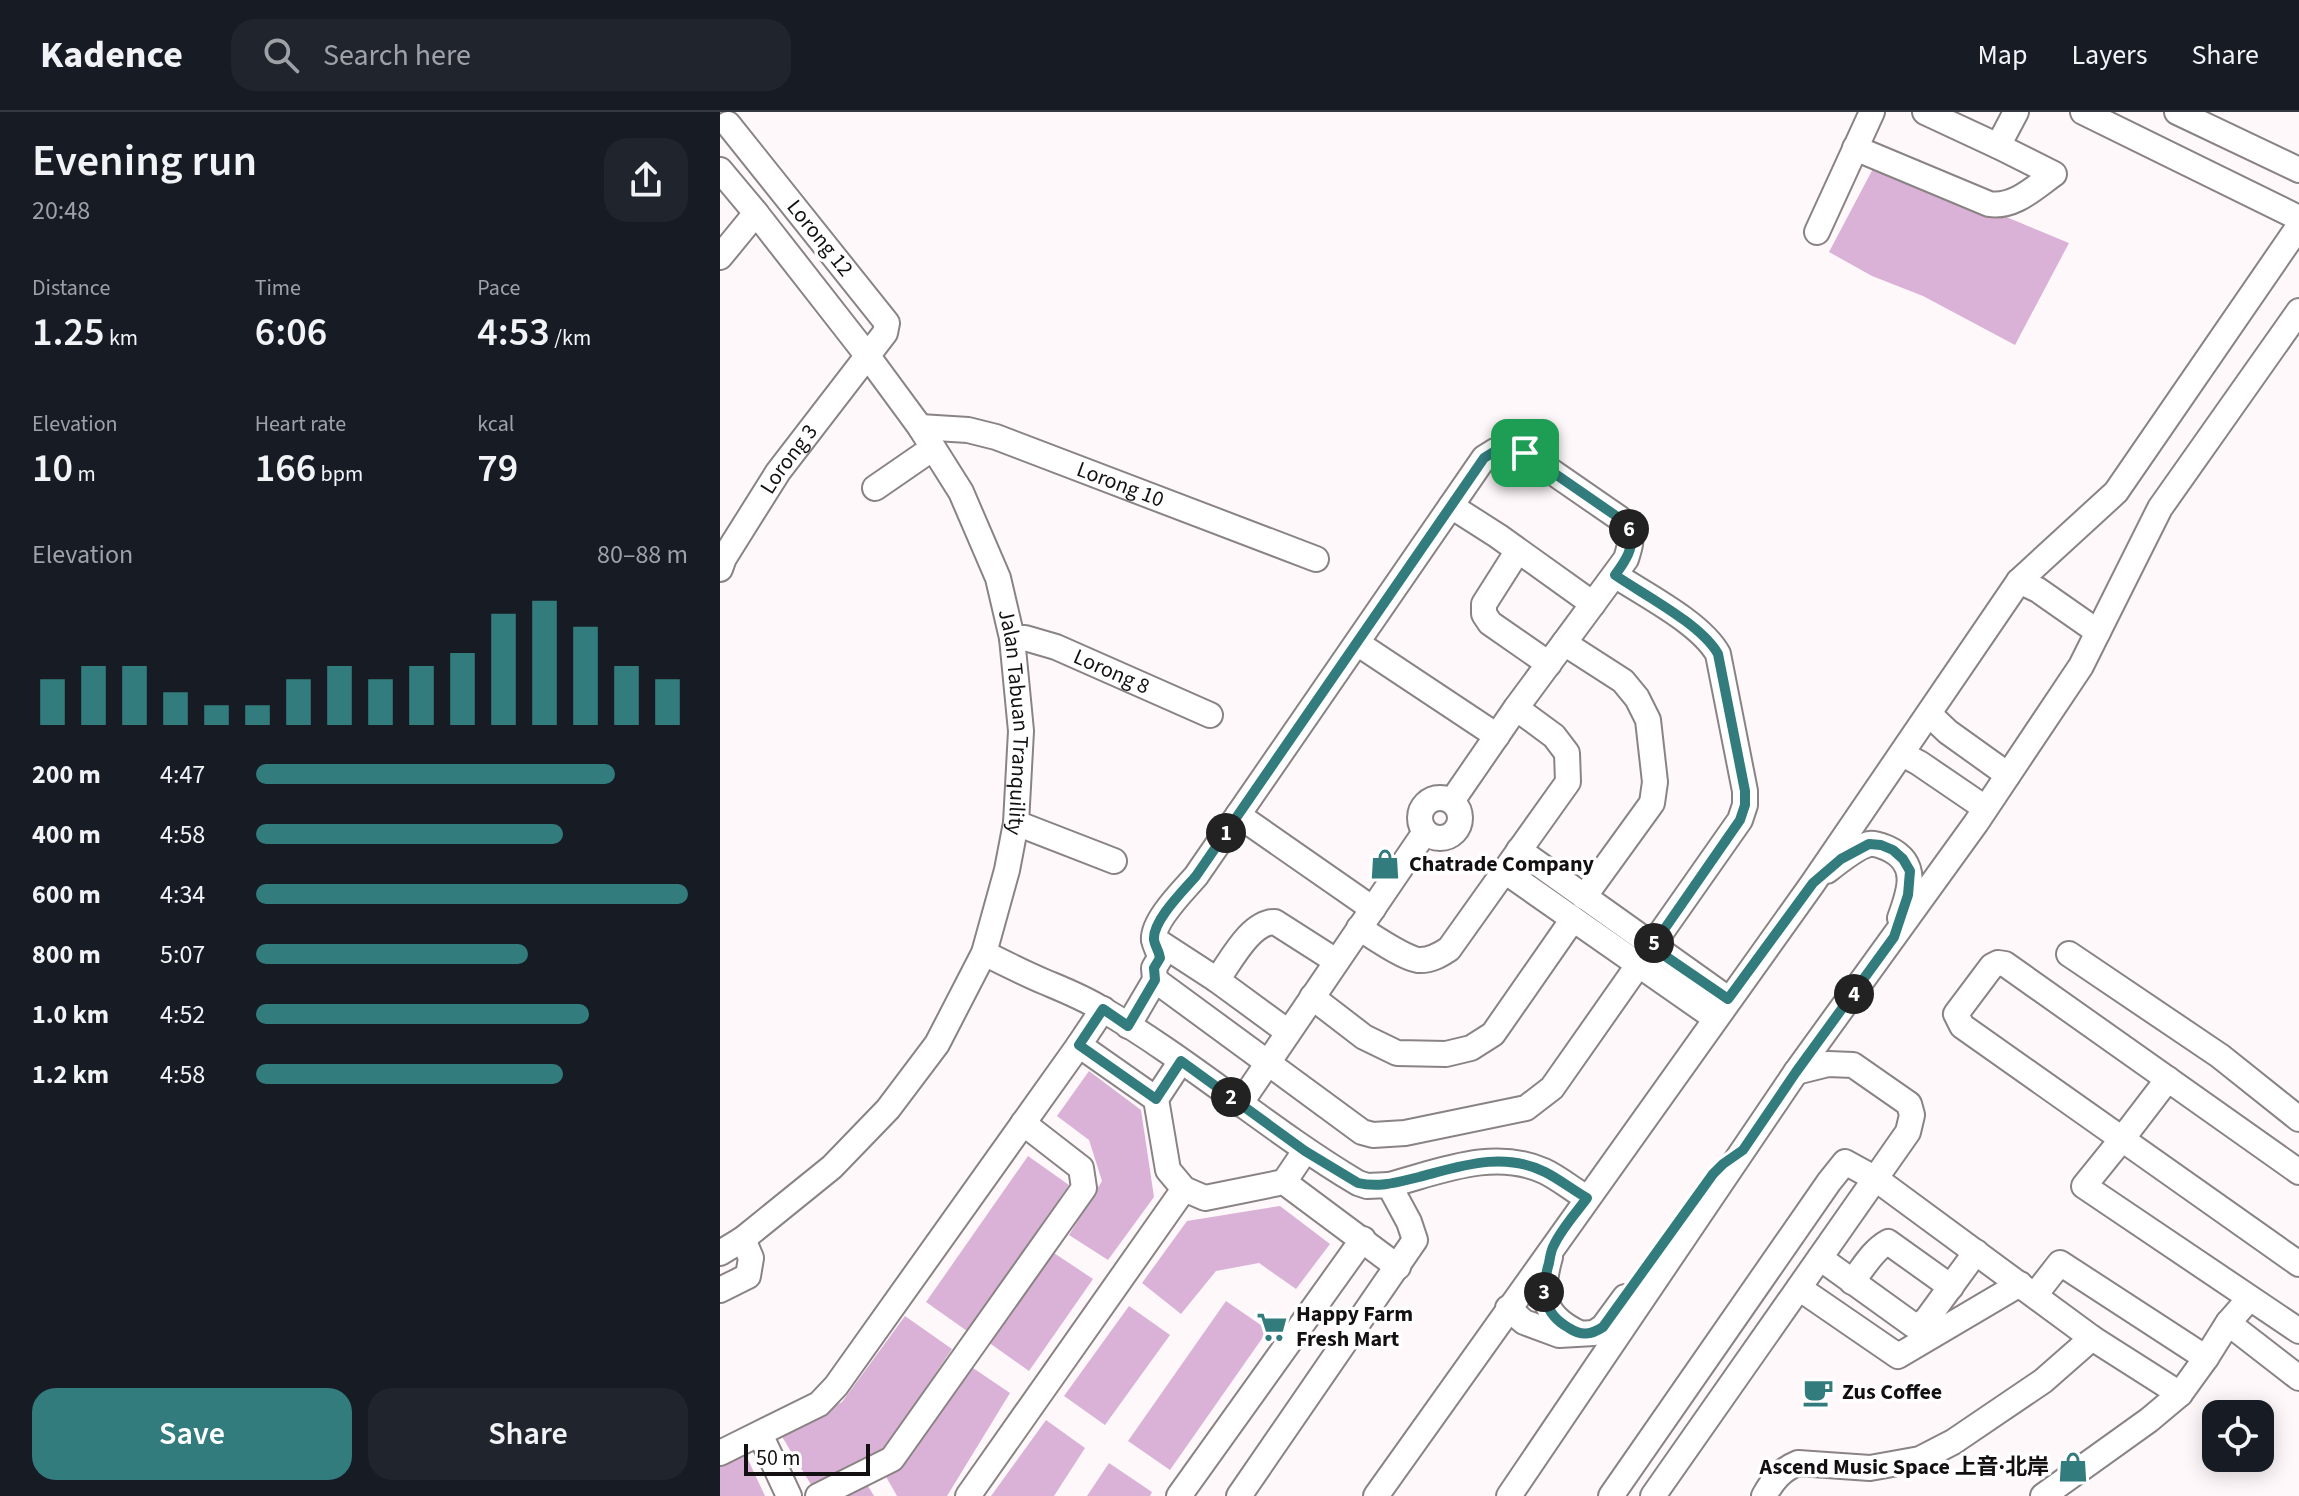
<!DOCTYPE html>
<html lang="en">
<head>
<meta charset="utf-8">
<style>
  :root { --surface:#171b24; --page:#20242c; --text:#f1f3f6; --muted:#9ea1a6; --line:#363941; --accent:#337c7e }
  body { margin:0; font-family:"Source Sans 3","Noto Sans SC",sans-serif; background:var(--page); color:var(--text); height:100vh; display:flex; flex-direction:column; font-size:30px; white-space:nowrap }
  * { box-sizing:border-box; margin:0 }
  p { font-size:26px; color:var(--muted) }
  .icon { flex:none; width:44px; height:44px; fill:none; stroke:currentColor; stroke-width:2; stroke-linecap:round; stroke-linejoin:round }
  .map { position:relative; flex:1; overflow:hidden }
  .drawer { display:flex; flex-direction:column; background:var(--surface); width:720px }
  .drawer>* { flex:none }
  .buttons { position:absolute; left:1482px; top:1288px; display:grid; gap:16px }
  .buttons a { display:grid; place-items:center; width:72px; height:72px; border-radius:16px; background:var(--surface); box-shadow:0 4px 20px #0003; font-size:40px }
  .scale { position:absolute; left:24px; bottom:20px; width:126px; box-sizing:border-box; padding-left:8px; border:4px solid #121010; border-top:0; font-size:22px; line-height:28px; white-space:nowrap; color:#121010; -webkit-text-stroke:6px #fff; paint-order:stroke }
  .pin { position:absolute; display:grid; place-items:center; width:68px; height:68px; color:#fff; margin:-34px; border-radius:16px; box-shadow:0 4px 12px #0006 }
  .km { position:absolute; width:40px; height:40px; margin:-20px; border-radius:50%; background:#222; color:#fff; font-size:22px; line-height:40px; text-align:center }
  .round { display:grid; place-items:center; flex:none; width:84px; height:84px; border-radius:24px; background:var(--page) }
  .headline { display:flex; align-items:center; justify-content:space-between; height:136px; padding:0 32px }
  h1 { font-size:44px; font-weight:600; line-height:60px }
  .stats { display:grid; grid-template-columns:repeat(3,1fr); gap:12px; height:136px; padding:8px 32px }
  .stats div { display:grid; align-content:center }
  .stats b { font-size:40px; font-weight:600 }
  .stats small { font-size:22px; font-weight:400 }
  .stats p { font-size:22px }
  .chart { height:224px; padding:16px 32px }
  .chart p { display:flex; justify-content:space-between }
  .chart svg { width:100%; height:144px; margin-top:8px; stroke:var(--accent); stroke-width:6 }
  .button { display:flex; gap:16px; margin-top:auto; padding:16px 32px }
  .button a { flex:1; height:92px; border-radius:24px; background:var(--accent); color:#fff; font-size:32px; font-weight:600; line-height:92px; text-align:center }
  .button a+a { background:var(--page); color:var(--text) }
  ul { padding:0 32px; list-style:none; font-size:26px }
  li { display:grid; grid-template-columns:128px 96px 1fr; align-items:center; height:60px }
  li i { height:20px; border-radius:10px; background:var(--accent) }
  header { display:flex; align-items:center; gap:48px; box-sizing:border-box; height:112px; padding:0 40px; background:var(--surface); border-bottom:2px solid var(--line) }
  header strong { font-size:38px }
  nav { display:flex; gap:44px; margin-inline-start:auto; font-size:28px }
  .search { width:560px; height:72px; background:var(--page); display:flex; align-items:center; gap:20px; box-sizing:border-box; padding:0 28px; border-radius:24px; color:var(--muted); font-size:30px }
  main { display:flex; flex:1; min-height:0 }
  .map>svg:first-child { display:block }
  .building { fill:#dbb2d7 }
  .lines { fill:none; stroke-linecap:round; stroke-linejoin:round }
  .minor-casing { stroke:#8a8384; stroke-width:28 }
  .minor { stroke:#fff; stroke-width:24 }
  .route-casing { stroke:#fff; stroke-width:16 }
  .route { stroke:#337c7e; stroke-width:10 }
  .labels { text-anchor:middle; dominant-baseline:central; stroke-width:7; stroke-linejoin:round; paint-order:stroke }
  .street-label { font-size:22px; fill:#121010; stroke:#fff }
  .poi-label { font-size:22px; font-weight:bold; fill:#121010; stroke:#fff; text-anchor:start }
</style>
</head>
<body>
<header>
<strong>Kadence</strong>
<div class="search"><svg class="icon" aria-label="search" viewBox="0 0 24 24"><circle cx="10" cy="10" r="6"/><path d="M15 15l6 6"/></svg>Search here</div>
<nav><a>Map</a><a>Layers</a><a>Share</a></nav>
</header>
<main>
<section class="drawer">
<div class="headline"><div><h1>Evening run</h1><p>20:48</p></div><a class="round"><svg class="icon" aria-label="share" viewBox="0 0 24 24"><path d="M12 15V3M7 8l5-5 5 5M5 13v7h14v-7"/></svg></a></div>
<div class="stats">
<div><p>Distance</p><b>1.25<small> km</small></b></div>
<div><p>Time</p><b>6:06</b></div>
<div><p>Pace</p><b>4:53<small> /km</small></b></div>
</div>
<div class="stats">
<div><p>Elevation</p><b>10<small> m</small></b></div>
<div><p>Heart rate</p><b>166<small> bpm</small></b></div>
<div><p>kcal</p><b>79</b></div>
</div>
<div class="chart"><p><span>Elevation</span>80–88 m</p>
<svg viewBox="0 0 160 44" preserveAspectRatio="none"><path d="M5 44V30M15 44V26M25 44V26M35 44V34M45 44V38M55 44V38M65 44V30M75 44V26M85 44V30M95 44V26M105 44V22M115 44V10M125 44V6M135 44V14M145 44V26M155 44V30"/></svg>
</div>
<ul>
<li><b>200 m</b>4:47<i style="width:83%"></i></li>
<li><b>400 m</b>4:58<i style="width:71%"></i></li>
<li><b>600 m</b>4:34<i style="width:100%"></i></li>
<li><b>800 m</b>5:07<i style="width:63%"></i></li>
<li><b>1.0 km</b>4:52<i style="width:77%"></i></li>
<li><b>1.2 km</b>4:58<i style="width:71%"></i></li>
</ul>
<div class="button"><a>Save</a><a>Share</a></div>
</section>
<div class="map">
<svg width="1579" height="1384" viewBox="0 0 1579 1384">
  <rect width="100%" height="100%" fill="#fff8fa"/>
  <!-- building -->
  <path class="building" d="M1156,51L1349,131L1295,233L1203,184L1152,164L1109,140Z
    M369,959L421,998L434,1085L388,1148L349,1123L382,1069L369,1028L337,1004Z
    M308,1044L349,1073L247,1219L206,1190Z
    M560,1094L610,1132L576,1177L539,1151L496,1159L461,1202L422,1171L467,1109Z
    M331,1139L373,1167L309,1259L268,1230Z
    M506,1189L548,1218L450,1358L408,1329Z
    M409,1194L450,1223L385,1313L344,1284Z
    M185,1204L232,1237L162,1342L93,1376L61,1323L122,1290Z
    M250,1254L290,1281L227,1384H177L165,1363L186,1350Z
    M326,1308L365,1336L334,1384H271Z
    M23,1337L45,1384H0V1347Z
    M389,1351L432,1380L430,1384H367Z
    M148,1374L154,1384H127Z"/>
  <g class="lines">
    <!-- minor casing -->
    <g class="minor-casing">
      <g id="minor">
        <path d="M1205,0L1278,34L1296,0"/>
        <path d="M1363,0L1579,106"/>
        <path d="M1457,0L1579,58"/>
        <path d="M1135,36L1269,92C1294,96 1314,76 1334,62L1278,34"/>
        <path id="s1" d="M0,58L36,101L147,243L200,315L241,380L278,466L292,526L301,619L296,711L287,758L264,841L217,932L168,997L112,1055L23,1127L0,1141"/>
        <path d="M1097,120L1152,0"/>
        <path d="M0,145L36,101"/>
        <path id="s2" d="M200,315L248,318L276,325L596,447"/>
        <path d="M155,376L213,336"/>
        <path d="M731,394L778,424L873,492"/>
        <path d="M797,440L764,492V502L770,511L829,552"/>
        <path id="s3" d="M0,457L4,446L58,360L165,221L167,211L8,12"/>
        <path d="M1299,469L1318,478L1378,520"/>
        <path id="s4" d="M292,526H305L336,535L490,603"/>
        <path d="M637,531L777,624"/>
        <path d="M844,531L903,569L917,586L928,608L935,670L932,691L864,785"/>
        <path d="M1209,602L1228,620L1288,663"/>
        <path d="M1182,642L1199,651L1265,696"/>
        <circle cx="720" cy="706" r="20"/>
        <path d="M518,703L653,797"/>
        <path d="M296,711L394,749"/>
        <path d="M799,738L1008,887"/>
        <path d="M1107,759C1117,751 1137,735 1149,732C1155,731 1162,734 1167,736C1200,751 1190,779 1180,806"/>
        <path d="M786,760L995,906"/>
        <path d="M639,816C654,825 682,845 698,848C710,849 720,843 729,837L848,670L847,641L834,624L796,596"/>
        <path d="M434,827L497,868"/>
        <path d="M264,841C284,851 304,861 325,870C344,878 362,885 380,896C470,948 549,1018 638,1071L647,1074L669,1073L689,1110L695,1128L519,1384"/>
        <path d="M1349,842L1500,944L1579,1007"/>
        <path d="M435,868L642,1020L653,1023L685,1021L806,996L832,976L1020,708L1025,693V679L998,542C981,511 925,483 895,463"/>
        <path d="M592,885L644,925L677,941L726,942L751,936L773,922L853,807"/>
        <path d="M408,914L435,868L434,856L440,846C439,839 435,834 434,828C432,809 464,778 476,764L764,346C782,334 785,332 805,341L899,406C914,421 912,428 906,447L796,596L732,689"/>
        <path d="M568,920L497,868C511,849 530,810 555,810L616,849"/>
        <path d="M359,933L436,987"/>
        <path d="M461,949L436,987L448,1058L464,1077L485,1086L564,1070L585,1039"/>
        <path d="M1448,967L1402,1027L1364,1074L1579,1219"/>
        <path d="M520,992L705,720"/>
        <path d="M1579,1060L1285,852L1278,851L1272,854L1236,902L1242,914L1579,1152"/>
        <path d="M564,1070L678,1155"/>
        <path d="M669,1073C719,1060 773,1036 824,1059C839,1066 853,1078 867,1086"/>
        <path d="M830,1145C820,1181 821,1202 857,1220"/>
        <path d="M1100,1146L1193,1213H1200L1207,1207L1256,1140"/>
        <path d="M1132,1170C1143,1156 1153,1138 1168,1130L1231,1175"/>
        <path d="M1079,1176L1178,1244L1300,1172"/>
        <path d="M0,1178L28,1164L31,1146L23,1127"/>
        <path d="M1315,1183L1340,1151L1486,1246"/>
        <path d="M788,1196L804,1210L839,1223L874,1221L883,1215L905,1185"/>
        <path d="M1508,1211L1579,1266"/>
        <path d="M40,1322L69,1384"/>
        <path d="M0,1341L99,1292L116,1274L359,933L383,897"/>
        <path d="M98,1384L172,1347L364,1076L361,1056L303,1011"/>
        <path d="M248,1384L464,1077"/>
        <path d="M459,1384L643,1127"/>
        <path d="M656,1384L1093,771L1299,469L1396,380L1579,114"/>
        <path d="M789,1384L1076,960L1256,711L1361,554L1440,396L1579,199"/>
        <path d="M891,1384L1109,1070L1125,1050L1156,1067L1372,1226L1460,1282"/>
        <path d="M933,1384L1188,1020L1192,1003L1189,992L1133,953L1108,952L1076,960"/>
        <path d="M1044,1384C1053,1368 1061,1358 1078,1351L1150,1356L1200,1347L1233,1330L1323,1269L1372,1226"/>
        <path d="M1323,1384L1429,1308L1460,1282L1486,1246L1508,1211L1529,1187"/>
      </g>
    </g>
    <!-- minor -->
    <use href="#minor" class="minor"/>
  </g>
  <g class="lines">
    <!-- route casing -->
    <g class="route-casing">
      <path id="route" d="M791,335L805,341L899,406C902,410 907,412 909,417C917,433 904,451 895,463C924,483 981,512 998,542L1025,679V693L1020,708L932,835L1008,887L1093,771L1121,747L1149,732L1161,733L1173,738L1183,747L1190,759L1188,783L1174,825L1076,960L1023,1038L1003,1052L993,1062L883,1215C871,1223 861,1224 849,1216C822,1201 821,1178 829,1151C830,1145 831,1138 834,1133C842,1116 856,1101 867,1086C853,1078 839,1067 825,1060C783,1039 741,1054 699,1065C678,1070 659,1076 638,1071L585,1039L461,949L436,987L359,933L383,897L408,914L435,868L434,856L440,846C439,839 435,834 434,828C432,809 464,778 476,764L764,346L780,336Z"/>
    </g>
    <!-- route -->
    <use href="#route" class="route"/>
  </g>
  <!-- icons -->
  <defs>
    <g id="shop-bare" transform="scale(2.4)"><path d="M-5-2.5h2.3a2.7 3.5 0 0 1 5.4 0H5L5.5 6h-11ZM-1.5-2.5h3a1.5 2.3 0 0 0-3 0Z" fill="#337c7e" stroke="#fff" stroke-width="2.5" paint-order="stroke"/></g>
    <g id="supermarket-bare" transform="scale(2.4)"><path d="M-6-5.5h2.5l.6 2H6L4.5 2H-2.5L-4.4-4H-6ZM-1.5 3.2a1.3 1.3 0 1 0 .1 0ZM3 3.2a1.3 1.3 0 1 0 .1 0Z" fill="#337c7e" stroke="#fff" stroke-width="2.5" paint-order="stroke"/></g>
    <g id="cafe-bare" transform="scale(2.4)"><path d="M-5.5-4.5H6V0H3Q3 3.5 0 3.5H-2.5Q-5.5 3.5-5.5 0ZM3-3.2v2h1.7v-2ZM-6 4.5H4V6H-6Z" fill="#337c7e" stroke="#fff" stroke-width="2.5" paint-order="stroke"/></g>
  </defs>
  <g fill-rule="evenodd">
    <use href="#shop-bare" x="665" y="752"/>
    <use href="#supermarket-bare" x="552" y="1215"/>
    <use href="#cafe-bare" x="1098" y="1280"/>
    <use href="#shop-bare" x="1353" y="1355"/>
  </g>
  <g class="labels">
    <!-- street labels -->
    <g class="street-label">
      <text transform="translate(100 126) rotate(51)">Lorong 12</text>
      <text stroke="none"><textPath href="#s3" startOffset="130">Lorong 3</textPath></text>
      <text stroke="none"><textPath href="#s2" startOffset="210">Lorong 10</textPath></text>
      <text stroke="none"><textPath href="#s4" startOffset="106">Lorong 8</textPath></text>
      <text stroke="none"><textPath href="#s1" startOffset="642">Jalan Tabuan Tranquility</textPath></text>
    </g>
    <!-- poi labels -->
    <g class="poi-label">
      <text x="689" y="752">Chatrade Company</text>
      <text x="576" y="1202">Happy Farm<tspan x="576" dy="25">Fresh Mart</tspan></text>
      <text x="1122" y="1280">Zus Coffee</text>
      <text x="1329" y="1355" text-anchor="end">Ascend Music Space 上音·北岸</text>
    </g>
  </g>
</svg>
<div class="buttons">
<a><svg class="icon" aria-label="locate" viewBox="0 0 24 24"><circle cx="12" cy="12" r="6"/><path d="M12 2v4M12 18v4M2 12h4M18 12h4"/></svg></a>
</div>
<div class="scale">50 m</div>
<div class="pin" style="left:805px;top:341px;background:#1e9e55"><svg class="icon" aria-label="arrive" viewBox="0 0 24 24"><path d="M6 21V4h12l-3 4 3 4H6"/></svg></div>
<b class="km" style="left:506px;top:721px">1</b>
<b class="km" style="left:511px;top:985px">2</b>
<b class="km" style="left:824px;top:1180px">3</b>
<b class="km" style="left:1134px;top:882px">4</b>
<b class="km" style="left:934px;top:831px">5</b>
<b class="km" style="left:909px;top:417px">6</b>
</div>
</main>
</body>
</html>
